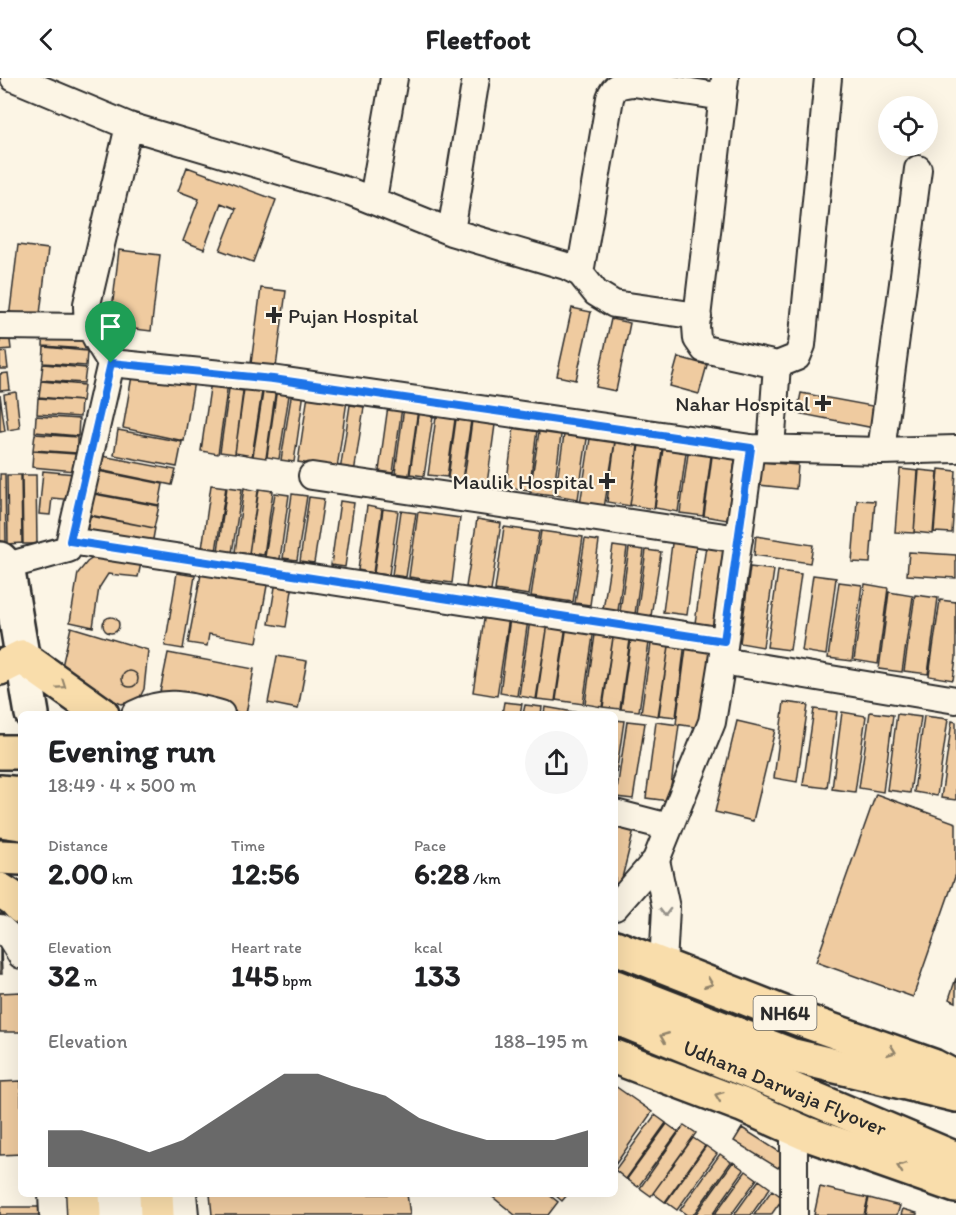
<!DOCTYPE html>
<html lang="en">
<head>
<meta charset="utf-8">
<style>
  :root { --surface:#fff; --page:#f6f6f6; --text:#202124; --muted:#757577; --accent:#2b2b2b }
  body { margin:0; font-family:Itim,sans-serif; background:var(--page); color:var(--text); height:100vh; display:flex; flex-direction:column; font-size:22px; white-space:nowrap }
  * { box-sizing:border-box; margin:0 }
  p { font-size:20px; color:var(--muted) }
  .icon { flex:none; width:33px; height:33px; fill:none; stroke:currentColor; stroke-width:2; stroke-linecap:round; stroke-linejoin:round }
  .map { position:relative; flex:1; overflow:hidden }
  .side { position:absolute; left:18px; top:633px; width:600px; height:486px; display:flex; flex-direction:column; background:var(--surface); border-radius:9px; box-shadow:0 6px 24px #0002 }
  .side>* { flex:none }
  .tools { position:absolute; left:878px; top:18px; display:grid; gap:12px }
  .tools a { display:grid; place-items:center; width:60px; height:60px; border-radius:50%; background:var(--surface); box-shadow:0 6px 24px #0002; font-size:30px }
  .pin { position:absolute; display:grid; place-items:center; width:51px; height:51px; color:#fff; margin:-62px -26px; border-radius:50% 50% 50% 0; rotate:-45deg; box-shadow:0 0 6px #0007 }
  .pin .icon { rotate:45deg }
  .round { display:grid; place-items:center; flex:none; width:63px; height:63px; border-radius:32px; background:var(--page) }
  .head { display:flex; align-items:center; justify-content:space-between; height:102px; padding:0 30px }
  h1 { font-size:33px; font-weight:700; line-height:45px }
  .stats { display:grid; grid-template-columns:repeat(3,1fr); gap:9px; height:102px; padding:6px 30px }
  .stats div { display:grid; align-content:center }
  .stats b { font-size:30px; font-weight:700 }
  .stats small { font-size:16px; font-weight:400 }
  .stats p { font-size:16px }
  .chart { height:168px; padding:12px 30px }
  .chart p { display:flex; justify-content:space-between }
  .chart svg { width:100%; height:108px; margin-top:6px; fill:var(--accent); opacity:.7 }
  header { display:flex; justify-content:space-between; align-items:center; height:78px; padding:0 30px; background:var(--surface); font-size:27px; font-weight:700 }
  .map>svg:first-child { display:block }
  .building { fill:#efcba0; stroke:#2b2b2b; stroke-width:1.5 }
  .lines { fill:none; stroke-linecap:round; stroke-linejoin:round }
  .street-casing { stroke:#2b2b2b; stroke-width:30 }
  .secondary-casing { stroke:#2b2b2b; stroke-width:38 }
  .highway-casing { stroke:#2b2b2b; stroke-width:38 }
  .street { stroke:#fcf5e5; stroke-width:26 }
  .secondary { stroke:#fcf5e5; stroke-width:33 }
  .highway { stroke:#f9ddab; stroke-width:33 }
  .oneway { stroke:#92846b }
  .oneway2 { stroke:#949088 }
  .route-casing { stroke:#fff; stroke-width:12 }
  .route { stroke:#1a73e8; stroke-width:8 }
  .poi-dot { fill:#2b2b2b; stroke:#fcf5e5; stroke-width:2 }
  .labels { text-anchor:middle; dominant-baseline:central; stroke-width:4.5; stroke-linejoin:round; paint-order:stroke }
  .shield { fill:#fcf5e5; stroke:#6a6863; stroke-width:1.5 }
  .shield-label { font-size:20px; font-weight:bold; fill:#2b2b2b }
  .poi-label { font-size:21px; fill:#2b2b2b; stroke:#fcf5e5; text-anchor:end }
  .street-label { font-size:21px; fill:#2b2b2b; stroke:#fcf5e5 }
</style>
</head>
<body>
<header><svg class="icon" aria-label="back" viewBox="0 0 24 24"><path d="M15 5l-7 7 7 7"/></svg>Fleetfoot<svg class="icon" aria-label="search" viewBox="0 0 24 24"><circle cx="10" cy="10" r="6"/><path d="M15 15l6 6"/></svg></header>
<div class="map">
<svg width="956" height="1137" viewBox="0 0 956 1137">
  <rect width="100%" height="100%" fill="#fcf5e5"/>
  <filter id="ink" filterUnits="userSpaceOnUse"><feTurbulence type="fractalNoise" baseFrequency=".0167" numOctaves="2"/><feDisplacementMap in="SourceGraphic" scale="12" xChannelSelector="R" yChannelSelector="G"/><feConvolveMatrix kernelMatrix="1 2 1 2 8 2 1 2 1" color-interpolation-filters="sRGB"/></filter>
  <g filter="url(#ink)">
    <!-- building -->
    <path class="building" d="M187,89L276,122L253,184L220,172L236,131L221,125L204,171L183,163L199,121L178,113Z
      M18,167L48,171L39,244L9,240Z
      M119,172L160,177L151,253L110,248Z
      M261,210L286,213L275,297L250,293Z
      M572,230L591,234L576,302L557,298Z
      M611,241L630,245L616,313L596,309Z
      M44,252L87,255L86,271L43,268Z
      M9,254L11,271L0,272V255Z
      M44,269L87,273L86,288L43,285Z
      M6,274L8,291H0V275Z
      M678,279L707,287L699,316L670,308Z
      M43,286L86,290L84,305L41,302Z
      M133,292L194,303L184,363L123,350Z
      M8,295L10,312L0,313V296Z
      M41,303L84,307L82,323L39,319Z
      M211,303L228,305L218,376L201,373Z
      M245,304L263,307L252,378L235,375Z
      M264,308L276,310L266,380L253,378Z
      M277,310L290,311L279,381L267,379Z
      M229,311L243,313L235,376L220,374Z
      M292,313L304,314L294,384L281,382Z
      M16,314L20,350L8,352L4,316Z
      M801,315L883,330L879,351L797,335Z
      M0,317L5,353L0,354Z
      M308,317L347,323L337,390L298,384Z
      M38,320L81,323L80,339L37,336Z
      M350,327L364,329L354,395L340,393Z
      M388,328L402,329L393,395L379,393Z
      M404,329L418,331L409,397L395,395Z
      M419,330L434,332L424,398L410,396Z
      M437,332L456,334L447,399L428,397Z
      M457,334L472,336L462,402L448,400Z
      M473,335L496,339L487,406L464,402Z
      M36,338L79,341L78,358L35,354Z
      M515,342L538,345L529,412L506,409Z
      M540,347L562,350L553,417L530,414Z
      M565,350L588,354L578,421L555,417Z
      M118,352L182,364L177,389L114,377Z
      M591,354L616,357L604,430L580,427Z
      M35,356L77,359V375L33,372Z
      M616,357L639,360L630,428L607,424Z
      M640,360L663,364L654,431L630,427Z
      M664,363L687,367L678,434L655,430Z
      M689,368L712,371L703,438L680,435Z
      M713,371L736,375L727,442L704,438Z
      M33,373L76,376L75,393L32,389Z
      M102,378L176,392L172,407L99,392Z
      M761,384L798,387L796,411L759,407Z
      M900,391L918,393L914,455L895,454Z
      M939,391L956,393L952,455L934,454Z
      M919,392L938,394L933,456L914,454Z
      M43,393L76,396L74,422L52,420L50,437L39,436Z
      M98,393L163,406L159,427L94,415Z
      M0,396H5L6,464H0Z
      M7,397H21L22,465L8,466Z
      M22,397H36L37,466H23Z
      M211,407L226,409L216,473L202,471Z
      M227,409L242,411L232,475L218,473Z
      M244,410L258,413L249,476L235,474Z
      M259,411L273,413L264,477L249,475Z
      M275,415L289,417L280,481L265,479Z
      M94,416L159,428L154,450L90,437Z
      M292,416L307,418L297,482L283,480Z
      M309,419L324,421L314,485L300,483Z
      M857,422L875,423L870,485L852,484Z
      M340,423L354,425L345,489L331,487Z
      M367,428L382,431L373,495L358,492Z
      M383,431L398,433L389,497L374,495Z
      M401,433L416,435L406,499L392,497Z
      M418,434L460,440L452,505L409,499Z
      M90,438L155,450L151,472L86,459Z
      M477,441L501,445L491,513L466,509Z
      M504,449L539,454L529,517L495,512Z
      M541,453L583,459L573,524L531,518Z
      M673,458L697,461L687,537L663,534Z
      M756,458L813,467L810,485L754,477Z
      M585,461L599,463L590,527L575,525Z
      M613,468L627,470L618,533L603,532Z
      M706,468L729,472L719,548L695,545Z
      M629,470L644,472L635,536L620,534Z
      M646,472L661,474L651,538L637,536Z
      M909,474L956,477V500L907,497Z
      M99,476L142,481L138,499L108,496L99,510L93,549L70,544L78,495L87,484Z
      M750,489L774,492L763,569L740,565Z
      M202,491L268,502L257,564L209,556L207,568L188,565Z
      M778,493L801,496L790,572L767,569Z
      M177,495L195,498L183,571L165,568Z
      M813,497L836,500L826,577L802,573Z
      M276,503L293,506L286,549L269,546Z
      M839,504L862,507L852,583L828,580Z
      M865,506L888,510L878,586L854,582Z
      M889,514L913,518L902,594L879,591Z
      M915,517L938,520L928,596L904,593Z
      M940,522L956,524V580L953,602L929,598Z
      M485,535L509,539L497,618L473,614Z
      M103 547a8 8 0 1 1 16 0a8 8 0 1 1-16 0Z
      M510,540L528,542L517,618L500,615Z
      M530,542L548,545L536,621L519,618Z
      M548,545L566,547L555,623L537,621Z
      M567,547L594,551L583,626L556,622Z
      M71,549L148,572L144,611L140,619L130,624L121,626L60,597Z
      M596,550L614,553L602,629L585,626Z
      M614,553L631,555L620,631L603,629Z
      M632,555L650,558L639,633L621,631Z
      M652,559L670,562L658,638L641,635Z
      M670,561L685,564L676,639L659,637Z
      M687,562L711,565L701,650L676,646Z
      M168,575L254,591L246,636L159,619Z
      M277,578L307,583L298,631L268,625Z
      M122 601a8 8 0 1 1 16 0a8 8 0 1 1-16 0Z
      M504,624L522,626L520,636H502Z
      M784,624L808,627L797,704L774,700Z
      M525,627L542,629L541,636H523Z
      M545,629L585,636H544Z
      M814,631L837,634L827,710L803,707Z
      M842,634L866,638L855,714L832,711Z
      M870,634L893,637L883,714L859,710Z
      M897,636L921,639L910,715L887,712Z
      M924,638L948,641L937,718L914,714Z
      M615,642L624,643L615,704Z
      M627,643L645,645L633,721L616,719Z
      M737,643L775,652L753,743L715,734Z
      M952,643L956,644V722L941,720Z
      M656,644L679,647L669,723L646,720Z
      M876,716L956,745V796L913,919L816,884Z
      M615,743L635,748L616,824H615Z
      M0,871H1L2,896H0Z
      M956,900V924L949,921Z
      M21,914V954H0V915Z
      M21,1003V1076L0,1077V1004Z
      M615,1008L652,1034L615,1087Z
      M655,1037L666,1045L626,1101L615,1092Z
      M667,1046L678,1054L638,1109L627,1101Z
      M684,1047L696,1055L651,1118L640,1110Z
      M742,1050L786,1078L778,1090L734,1063Z
      M693,1060L705,1068L665,1124L653,1115Z
      M706,1068L717,1076L677,1132L666,1124Z
      M720,1076L731,1084L693,1137H687L680,1132Z
      M733,1084L744,1092L712,1137H695Z
      M746,1093L757,1101L731,1137H714Z
      M759,1102L770,1110L751,1137H734Z
      M820,1109L868,1120L864,1137H814Z
      M772,1112L783,1120L771,1137H754Z
      M210,1116H407L410,1137H212Z
      M489,1116H548L558,1124L548,1137H515Z
      M554,1116H568L562,1123Z
      M869,1120L900,1128L897,1137H865Z
      M0,1129H46V1137H0Z
      M903,1131L917,1135V1137H901Z"/>
    <g class="lines">
      <!-- street casing -->
      <g class="street-casing">
        <path id="street" d="M14,0L129,48L351,114L451,154L566,188L580,195L596,215L614,226L698,238
          M725,0L696,248L697,261L704,271L777,287
          M373,121L394,0
          M451,154L476,0
          M580,195L610,20C614,7 621,6 634,5L723,19
          M0,248L89,249
          M111,285C100,266 86,249 87,226L129,48
          M771,370L777,287L797,279L802,267L828,0
          M881,373L918,91
          M312,398L739,461
          M70,463L724,563
          M7,488L68,471L111,285L272,301L751,370L881,373L956,371
          M722,583L956,622
          M135,636C167,620 189,628 221,636
          M615,735L669,749
          M656,782L666,830L663,887
          M615,829L656,782L712,644L722,583L751,370
          M0,850L10,859L21,877
          M52,1116L53,1137
          M183,1116L185,1137
          M794,1137V1050"/>
      </g>
      <!-- secondary casing -->
      <g class="secondary-casing">
        <path id="secondary" d="M0,481L7,488L32,636
          M103,1116L104,1137
          M136,1116V1137"/>
      </g>
      <!-- highway casing -->
      <g class="highway-casing">
        <g id="highway">
          <path d="M0,590L22,579L102,636"/>
          <path d="M0,674H21"/>
          <path d="M0,714L21,716"/>
          <path d="M0,742L21,745"/>
          <path d="M0,779L21,780"/>
          <path d="M0,812L14,821L21,829"/>
          <path d="M615,869L794,939L933,988L956,1000"/>
          <path d="M615,909L790,977L956,1017"/>
          <path id="s1" d="M615,939L777,1005L956,1081"/>
          <path d="M615,979L742,1027L805,1055L956,1108"/>
          <path d="M83,1116L84,1137"/>
          <path d="M156,1116L157,1137"/>
        </g>
      </g>
      <!-- street -->
      <use href="#street" class="street"/>
      <!-- secondary -->
      <use href="#secondary" class="secondary"/>
      <!-- highway -->
      <use href="#highway" class="highway"/>
    </g>
    <!-- one-way arrows -->
    <defs><path id="oneway-chevron" d="M-2-3.5L2.5 0L-2 3.5" fill="none" stroke-width="1.6" stroke-linecap="round" stroke-linejoin="round" transform="scale(1.5)"/></defs>
    <g class="oneway">
      <use href="#oneway-chevron" transform="translate(62 607) rotate(35)"/>
      <use href="#oneway-chevron" transform="translate(709 905) rotate(21)"/>
      <use href="#oneway-chevron" transform="translate(664 959) rotate(-158)"/>
      <use href="#oneway-chevron" transform="translate(892 973) rotate(20)"/>
      <use href="#oneway-chevron" transform="translate(719 1018) rotate(-159)"/>
      <use href="#oneway-chevron" transform="translate(901 1089) rotate(-161)"/>
    </g>
    <use class="oneway2" href="#oneway-chevron" transform="translate(665 834) rotate(89)"/>
  </g>
  <g class="lines" filter="url(#ink)">
    <!-- route casing -->
    <g class="route-casing">
      <path id="route" d="M111,285L273,301L751,370L724,563L70,463Z"/>
    </g>
    <!-- route -->
    <use href="#route" class="route"/>
  </g>
  <!-- markers -->
  <g class="poi-dot">
    <path d="M271 228h6v6h6v6h-6v6h-6v-6h-6v-6h6z"/>
    <path d="M820 316h6v6h6v6h-6v6h-6v-6h-6v-6h6z"/>
    <path d="M604 394h6v6h6v6h-6v6h-6v-6h-6v-6h6z"/>
  </g>
  <g class="labels">
    <!-- shield labels -->
    <rect class="shield" x="753.5" y="918" width="63" height="34" rx="4.5"/>
    <g class="shield-label">
      <text x="785" y="935">NH64</text>
    </g>
    <!-- poi labels -->
    <g class="poi-label">
      <text x="288" y="237" text-anchor="start">Pujan Hospital</text>
      <text x="810" y="325">Nahar Hospital</text>
      <text x="594" y="403">Maulik Hospital</text>
    </g>
    <!-- street labels -->
    <g class="street-label">
      <text stroke="none"><textPath href="#s1" startOffset="184">Udhana Darwaja Flyover</textPath></text>
    </g>
  </g>
</svg>
<div class="tools">
<a><svg class="icon" aria-label="locate" viewBox="0 0 24 24"><circle cx="12" cy="12" r="6"/><path d="M12 2v4M12 18v4M2 12h4M18 12h4"/></svg></a>
</div>
<div class="pin" style="left:111px;top:285px;background:#1e9e55"><svg class="icon" aria-label="arrive" viewBox="0 0 24 24"><path d="M6 21V4h12l-3 4 3 4H6"/></svg></div>
<section class="side">
<div class="head"><div><h1>Evening run</h1><p>18:49 · 4 × 500 m</p></div><a class="round"><svg class="icon" aria-label="share" viewBox="0 0 24 24"><path d="M12 15V3M7 8l5-5 5 5M5 13v7h14v-7"/></svg></a></div>
<div class="stats">
<div><p>Distance</p><b>2.00<small> km</small></b></div>
<div><p>Time</p><b>12:56</b></div>
<div><p>Pace</p><b>6:28<small> /km</small></b></div>
</div>
<div class="stats">
<div><p>Elevation</p><b>32<small> m</small></b></div>
<div><p>Heart rate</p><b>145<small> bpm</small></b></div>
<div><p>kcal</p><b>133</b></div>
</div>
<div class="chart"><p><span>Elevation</span>188–195 m</p>
<svg viewBox="0 0 160 44" preserveAspectRatio="none"><path d="M0 44V29L10 29L20 33L30 38L40 33L50 24L60 15L70 6L80 6L90 11L100 15L110 24L120 29L130 33L140 33L150 33L160 29V44z"/></svg>
</div>
</section>
</div>
</body>
</html>
